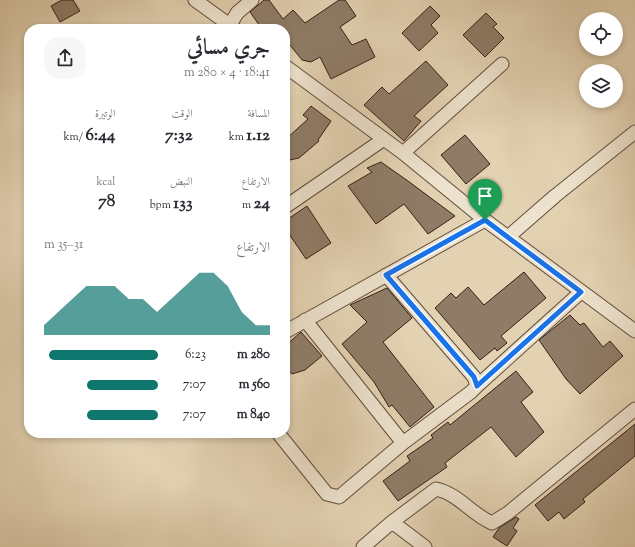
<!DOCTYPE html>
<html lang="ar">
<head>
<meta charset="utf-8">
<style>
  :root { --surface:#fff; --page:#f7f7f7; --text:#2b2b33; --muted:#7c7c81; --accent:#0f766e }
  body { margin:0; font-family:"Sorts Mill Goudy",Amiri,serif; background:var(--page); color:var(--text); direction:rtl; height:100vh; display:flex; flex-direction:column; font-size:15px; white-space:nowrap }
  * { box-sizing:border-box; margin:0 }
  p { font-size:13px; color:var(--muted) }
  .icon { flex:none; width:22px; height:22px; fill:none; stroke:currentColor; stroke-width:2; stroke-linecap:round; stroke-linejoin:round }
  .map { position:relative; flex:1; overflow:hidden; direction:ltr }
  .panel { position:absolute; left:24px; top:24px; width:266px; height:414px; display:flex; flex-direction:column; background:var(--surface); border-radius:16px; box-shadow:0 2px 6px #0003; direction:rtl }
  .panel>* { flex:none }
  .controls { position:absolute; left:579px; top:12px; display:grid; gap:8px }
  .controls a { display:grid; place-items:center; width:44px; height:44px; border-radius:50%; background:var(--surface); box-shadow:0 2px 6px #0003; font-size:20px }
  .pin { position:absolute; display:grid; place-items:center; width:34px; height:34px; color:#fff; margin:-41px -17px; border-radius:50% 50% 50% 0; rotate:-45deg; box-shadow:0 0 4px #0007 }
  .pin .icon { rotate:45deg }
  .round { display:grid; place-items:center; flex:none; width:42px; height:42px; border-radius:16px; background:var(--page) }
  .summary { display:flex; align-items:center; justify-content:space-between; height:68px; padding:0 20px }
  h1 { font-size:22px; font-weight:700; line-height:30px }
  .stats { display:grid; grid-template-columns:repeat(3,1fr); gap:6px; height:68px; padding:4px 20px }
  .stats div { display:grid; align-content:center }
  .stats b { font-size:17px; font-weight:700 }
  .stats small { font-size:11px; font-weight:400 }
  .stats p { font-size:11px }
  .chart { height:112px; padding:8px 20px }
  .chart p { display:flex; justify-content:space-between }
  .chart svg { width:100%; height:72px; margin-top:4px; fill:var(--accent); opacity:.7 }
  ul { padding:0 20px; list-style:none; font-size:13px }
  li { display:grid; grid-template-columns:64px 48px 1fr; align-items:center; height:30px }
  li i { height:10px; border-radius:5px; background:var(--accent) }
  .map>svg:first-child { display:block }
  .building { fill:#8f7c67; stroke:#351f16 }
  .lines { fill:none; stroke-linecap:round; stroke-linejoin:round }
  .minor-casing { stroke:#604c3d; stroke-width:15 }
  .minor { stroke:#ede2cd; stroke-width:13 }
  .route-casing { stroke:#fff; stroke-width:8 }
  .route { stroke:#1a73e8; stroke-width:5 }
</style>
</head>
<body>
<div class="map">
<svg width="635" height="547" viewBox="0 0 635 547">
  <rect width="100%" height="100%" fill="#e3d2b2"/>
  <filter id="stains"><feTurbulence type="fractalNoise" baseFrequency=".005" numOctaves="4"/><feColorMatrix values="0 0 0 0 .2 0 0 0 0 .09 0 0 0 0 .02 0 0 0 .5 -.17"/></filter>
  <radialGradient id="worn" r=".72"><stop offset=".6" stop-color="#630" stop-opacity="0"/><stop offset="1" stop-color="#630" stop-opacity=".3"/></radialGradient>
  <!-- building -->
  <path class="building" d="M62,0H73L80,11L60,22L51,6Z
    M264,0H269L283,19L293,10L305,23L339,0H345L356,16L340,27L352,45L366,39L375,57L331,79L320,57L311,62L302,60L290,45L285,51V29H262L250,12Z
    M430,6L440,16L431,25L438,33L419,51L402,33Z
    M486,13L497,24L493,27L504,38L485,57L463,35Z
    M426,61L448,85L414,116L421,121L404,141L364,105L382,87L389,94Z
    M311,106L331,121L318,140L319,141L299,158L285,161V140L308,119L303,115Z
    M465,135L490,164L466,184L441,155Z
    M381,162L408,181L455,216L428,234L404,204L376,224L348,186L372,172L367,168Z
    M307,206L331,243L306,259L285,228V221Z
    M524,272L546,298L501,336L507,343L497,351L495,348L480,360L435,308L451,293L456,298L468,287L484,305Z
    M387,288L412,318L383,342L434,407L410,427L392,405L389,407L374,382L342,344L367,322L350,305Z
    M570,315L580,325L584,323L603,347L610,341L623,356L580,394L566,379L539,340Z
    M301,332L322,356L305,370L292,374L285,367V346Z
    M516,371L533,392L521,402L544,432L516,457L491,427L445,463L447,467L398,501L383,481L410,461L407,456L433,438L431,435L448,422L450,425Z
    M635,424V456L583,499L585,502L564,519L559,512L548,521L535,505Z
    M516,517L519,519L513,528L517,531L507,546L493,537L499,528Z"/>
  <g class="lines">
    <!-- minor casing -->
    <g class="minor-casing">
      <path id="minor" d="M195,0L235,29
        M230,25L237,13L252,0
        M285,66L403,153L485,220L635,331
        M403,153L502,64
        M285,207L384,139
        M508,237L555,196L635,132
        M305,320L403,443
        M285,332L485,220
        M477,386L581,292
        M278,433L327,494L339,497L403,443L471,392L477,386L474,377L386,275
        M392,522L425,547
        M363,547L392,522L436,489C459,494 471,514 492,523L508,513L635,409"/>
    </g>
    <!-- minor -->
    <use href="#minor" class="minor"/>
  </g>
  <g class="lines">
    <!-- route casing -->
    <g class="route-casing">
      <path id="route" d="M485,220L581,292L477,386L474,377L386,275Z"/>
    </g>
    <!-- route -->
    <use href="#route" class="route"/>
  </g>
  <rect width="100%" height="100%" filter="url(#stains)"/>
  <rect width="100%" height="100%" fill="url(#worn)"/>
</svg>
<div class="controls">
<a><svg class="icon" aria-label="locate" viewBox="0 0 24 24"><circle cx="12" cy="12" r="6"/><path d="M12 2v4M12 18v4M2 12h4M18 12h4"/></svg></a>
<a><svg class="icon" aria-label="layers" viewBox="0 0 24 24"><path d="M12 4l9 5-9 5-9-5zM3 14l9 5 9-5"/></svg></a>
</div>
<div class="pin" style="left:485px;top:220px;background:#1e9e55"><svg class="icon" aria-label="arrive" viewBox="0 0 24 24"><path d="M6 21V4h12l-3 4 3 4H6"/></svg></div>
<section class="panel">
<div class="summary"><div><h1>جري مسائي</h1><p>18:41 · 4 × 280 m</p></div><a class="round"><svg class="icon" aria-label="share" viewBox="0 0 24 24"><path d="M12 15V3M7 8l5-5 5 5M5 13v7h14v-7"/></svg></a></div>
<div class="stats">
<div><p>المسافة</p><b>1.12<small> km</small></b></div>
<div><p>الوقت</p><b>7:32</b></div>
<div><p>الوتيرة</p><b>6:44<small> /km</small></b></div>
</div>
<div class="stats">
<div><p>الارتفاع</p><b>24<small> m</small></b></div>
<div><p>النبض</p><b>133<small> bpm</small></b></div>
<div><p>kcal</p><b>78</b></div>
</div>
<div class="chart"><p><span>الارتفاع</span>31–35 m</p>
<svg viewBox="0 0 160 44" preserveAspectRatio="none"><path d="M0 44V38L10 30L20 22L30 14L40 14L50 14L60 22L70 22L80 30L90 22L100 14L110 6L120 6L130 14L140 30L150 38L160 38V44z"/></svg>
</div>
<ul>
<li><b>280 m</b>6:23<i style="width:96%"></i></li>
<li><b>560 m</b>7:07<i style="width:62%"></i></li>
<li><b>840 m</b>7:07<i style="width:62%"></i></li>
</ul>
</section>
</div>
</body>
</html>
